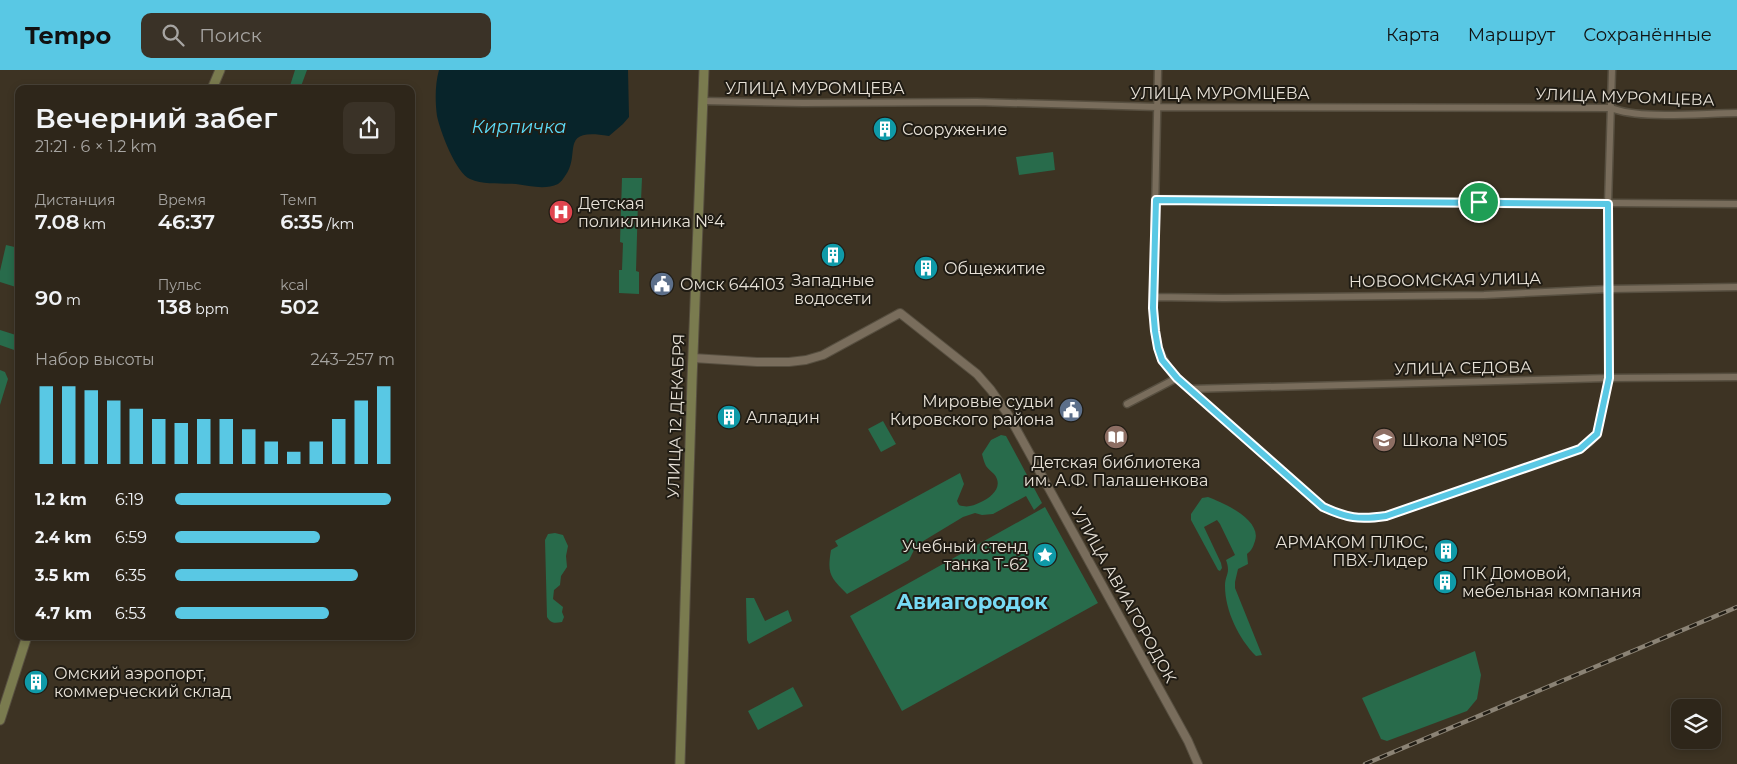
<!DOCTYPE html>
<html lang="ru">
<head>
<meta charset="utf-8">
<style>
  :root { --surface:#2e261a; --page:#3a3227; --text:#f1f3f6; --muted:#a7a5a2; --line:#494339; --accent:#59c8e4 }
  body { margin:0; font-family:Montserrat,sans-serif; background:var(--page); color:var(--text); height:100vh; display:flex; flex-direction:column; font-size:19px; white-space:nowrap }
  * { box-sizing:border-box; margin:0 }
  p { font-size:16px; color:var(--muted) }
  .icon { flex:none; width:28px; height:28px; fill:none; stroke:currentColor; stroke-width:2; stroke-linecap:round; stroke-linejoin:round }
  .map { position:relative; flex:1; overflow:hidden }
  .panel { position:absolute; left:15px; top:15px; width:400px; height:555px; display:flex; flex-direction:column; background:var(--surface); border-radius:10px; box-shadow:0 2px 8px #0003,0 0 0 1px var(--line) }
  .panel>* { flex:none }
  .tools { position:absolute; left:1671px; top:629px; display:grid; gap:10px }
  .tools a { display:grid; place-items:center; width:50px; height:50px; border-radius:10px; background:var(--surface); box-shadow:0 2px 8px #0003,0 0 0 1px var(--line); font-size:25px }
  .pin { position:absolute; display:grid; place-items:center; width:42px; height:42px; color:#fff; margin:-21px; border:2px solid #fff; border-radius:50%; box-shadow:0 1px 5px #0007 }
  .round { display:grid; place-items:center; flex:none; width:52px; height:52px; border-radius:10px; background:var(--page) }
  .head { display:flex; align-items:center; justify-content:space-between; height:85px; padding:0 20px }
  h1 { font-size:28px; font-weight:600; line-height:38px }
  .metrics { display:grid; grid-template-columns:repeat(3,1fr); gap:8px; height:85px; padding:5px 20px }
  .metrics div { display:grid; align-content:center }
  .metrics b { font-size:21px; font-weight:600 }
  .metrics small { font-size:14px; font-weight:400 }
  .metrics p { font-size:14px }
  .chart { height:140px; padding:10px 20px }
  .chart p { display:flex; justify-content:space-between }
  .chart svg { width:100%; height:90px; margin-top:5px; stroke:var(--accent); stroke-width:6 }
  ul { padding:0 20px; list-style:none; font-size:16px }
  li { display:grid; grid-template-columns:80px 60px 1fr; align-items:center; height:38px }
  li i { height:12px; border-radius:6px; background:var(--accent) }
  header { display:flex; align-items:center; gap:30px; box-sizing:border-box; height:70px; padding:0 25px; background:var(--accent); color:#111 }
  header strong { font-size:24px }
  nav { display:flex; gap:28px; margin-inline-start:auto; font-size:18px }
  .search { width:350px; height:45px; background:var(--page); display:flex; align-items:center; gap:12px; box-sizing:border-box; padding:0 18px; border-radius:10px; color:var(--muted); font-size:19px }
  .map>svg:first-child { display:block }
  .green { fill:#286b4b }
  .water { fill:#08242a }
  .lines { fill:none; stroke-linecap:round; stroke-linejoin:round }
  .minor-casing { stroke:#574f40; stroke-width:9 }
  .tertiary-casing { stroke:#574f40; stroke-width:10 }
  .secondary-casing { stroke:#574f40; stroke-width:11 }
  .minor { stroke:#796d5c; stroke-width:6 }
  .tertiary { stroke:#796d5c; stroke-width:8 }
  .secondary { stroke:#7a7b4f; stroke-width:9 }
  .rail-casing { stroke:#8b8375; stroke-width:4.5 }
  .rail { stroke:#201c14; stroke-width:2.5; stroke-dasharray:8; stroke-linecap:butt }
  .route-casing { stroke:#fff; stroke-width:10 }
  .route { stroke:#59c8e4; stroke-width:6 }
  .labels { text-anchor:middle; dominant-baseline:central; stroke-width:4; stroke-linejoin:round; paint-order:stroke }
  .street-label { font-size:16px; fill:#e8e2d8; stroke:#201c14 }
  .poi-label { font-size:16px; fill:#e8e2d8; stroke:#201c14; text-anchor:start }
  .water-label { font-size:18px; font-style:italic; fill:#5cdbf8; stroke:#201c14 }
  .district-label { font-size:21px; font-weight:bold; fill:#77daf4; stroke:#201c14 }
</style>
</head>
<body>
<header>
<strong>Tempo</strong>
<div class="search"><svg class="icon" aria-label="search" viewBox="0 0 24 24"><circle cx="10" cy="10" r="6"/><path d="M15 15l6 6"/></svg>Поиск</div>
<nav><a>Карта</a><a>Маршрут</a><a>Сохранённые</a></nav>
</header>
<div class="map">
<svg width="1737" height="694" viewBox="0 0 1737 694">
  <rect width="100%" height="100%" fill="#3d3323"/>
  <!-- green -->
  <path class="green" d="M295,0H307L300,19H289Z
    M1053,82L1055,100L1019,105L1016,87Z
    M622,108H642L641,131H638L636,201L639,202V224L619,223V200H622L623,173L620,172Z
    M6,175L19,178V218L0,212V201Z
    M0,260L19,266L17,281L0,275Z
    M0,300L5,302L8,309L0,335Z
    M883,351L896,374L881,382L868,359Z
    M1001,365L1006,366L1042,433L1034,440L1026,426L993,444L982,445L975,443L963,447L920,473L915,478L909,490L847,524C830,507 827,504 831,480L838,476L835,471L960,403L964,414L957,431L959,435C967,438 973,436 981,432C992,427 1004,416 994,404C991,401 988,399 986,396C984,392 983,388 982,384L991,370Z
    M1208,427C1224,433 1262,450 1255,471C1253,477 1252,480 1247,484L1248,494L1238,499L1235,512V518L1262,585L1256,586C1239,569 1225,541 1225,516C1225,504 1231,504 1226,490L1235,485L1220,454L1217,450L1204,457L1221,493L1222,498L1220,501L1218,500L1191,450V444L1202,428Z
    M1045,437L1098,533L902,641L850,546Z
    M555,463L563,465L568,476L566,486L567,497L561,506L560,515L554,520L553,529L563,537L562,542L564,547L562,552C555,553 551,554 547,547L545,470L548,464Z
    M746,528H754L765,551L788,540L792,551L749,574L747,570Z
    M1475,581L1481,605L1477,629L1467,641L1387,671L1381,669L1362,628Z
    M793,617L803,636L758,660L748,641Z"/>
  <!-- water -->
  <path class="water" d="M439,0H628L629,47L623,54L609,66C557,57 582,84 565,106C563,109 561,112 558,114C545,120 530,116 516,114C501,113 484,115 470,109C456,103 440,61 437,46C435,31 435,14 439,0Z"/>
  <g class="lines">
    <!-- minor casing -->
    <g class="minor-casing">
      <path id="minor" d="M1158,0L1153,238L1158,278L1169,299L1177,308L1313,429C1338,448 1356,451 1386,446L1580,379L1590,372L1597,364L1609,308L1608,134L1612,0
        M703,31L803,33L977,32L1157,37L1611,38C1641,50 1703,43 1737,43
        M1156,129L1737,134
        M1154,227L1224,228L1484,225L1609,219L1737,217
        M1189,319L1609,308L1737,307
        M1127,334L1177,308"/>
    </g>
    <!-- tertiary casing -->
    <g class="tertiary-casing">
      <path id="tertiary" d="M693,288L757,292H789L806,290L823,285L900,243L977,304L991,320L1009,346L1188,671L1198,694"/>
    </g>
    <!-- secondary casing -->
    <g class="secondary-casing">
      <path id="secondary" d="M212,19L220,0
        M0,650L27,566
        M680,694L692,310L704,0"/>
    </g>
    <!-- minor -->
    <use href="#minor" class="minor"/>
    <!-- tertiary -->
    <use href="#tertiary" class="tertiary"/>
    <!-- secondary -->
    <use href="#secondary" class="secondary"/>
    <!-- rail casing -->
    <g class="rail-casing">
      <path id="rail" d="M1365,694L1737,537"/>
    </g>
    <!-- rail -->
    <use href="#rail" class="rail"/>
  </g>
  <g class="lines">
    <!-- route casing -->
    <g class="route-casing">
      <path id="route" d="M1156,130L1608,134L1609,308L1597,364L1580,379L1386,446C1359,450 1347,448 1323,437L1177,308L1162,290L1158,278L1155,261L1153,238Z"/>
    </g>
    <!-- route -->
    <use href="#route" class="route"/>
  </g>
  <!-- icons -->
  <defs>
    <g id="building-disc" transform="scale(1.25)"><circle r="9.5" fill="#0f9aa8" stroke="#201c14"/><path d="M-4-6H4V6H1V3H-1V6H-4ZM-2.5-4.3h1.7v1.8h-1.7ZM.8-4.3h1.7v1.8H.8ZM-2.5-1h1.7V.8h-1.7ZM.8-1h1.7V.8H.8Z" fill="#fff"/></g>
    <g id="hospital-disc" transform="scale(1.25)"><circle r="9.5" fill="#e0444e" stroke="#201c14"/><path d="M-5-5h3v3.5h4V-5h3V5h-3V1.5h-4V5h-3Z" fill="#fff"/></g>
    <g id="civic-disc" transform="scale(1.25)"><circle r="9.5" fill="#5c6f8a" stroke="#201c14"/><path d="M-.6-6.5H3V-4.5H.6V-3L4-1V1h2V6H-6V1h2V-1L-.6-3ZM-1.2 2.5V6h2.4V2.5Z" fill="#fff"/></g>
    <g id="library-disc" transform="scale(1.25)"><circle r="9.5" fill="#8d6e63" stroke="#201c14"/><path d="M-6-4Q-3-5.5-.7-3.5V5Q-3 3-6 4ZM6-4Q3-5.5 .7-3.5V5Q3 3 6 4Z" fill="#fff"/></g>
    <g id="school-disc" transform="scale(1.25)"><circle r="9.5" fill="#8d6e63" stroke="#201c14"/><path d="M0-5L7-2L0 1L-7-2ZM-4 1L0 2.5L4 1V4Q0 6-4 4Z" fill="#fff"/></g>
    <g id="sight-disc" transform="scale(1.25)"><circle r="9.5" fill="#0f9aa8" stroke="#201c14"/><path d="M0-6L1.8-2.2L6-1.7L2.9 1.2L3.7 5.4L0 3.3L-3.7 5.4L-2.9 1.2L-6-1.7L-1.8-2.2Z" fill="#fff"/></g>
  </defs>
  <g fill-rule="evenodd">
    <use href="#building-disc" x="885" y="59"/>
    <use href="#hospital-disc" x="561" y="142"/>
    <use href="#building-disc" x="833" y="185"/>
    <use href="#building-disc" x="926" y="198"/>
    <use href="#civic-disc" x="662" y="214"/>
    <use href="#civic-disc" x="1071" y="340"/>
    <use href="#building-disc" x="729" y="347"/>
    <use href="#library-disc" x="1116" y="367"/>
    <use href="#school-disc" x="1384" y="370"/>
    <use href="#building-disc" x="1446" y="481"/>
    <use href="#sight-disc" x="1045" y="485"/>
    <use href="#building-disc" x="1445" y="512"/>
    <use href="#building-disc" x="36" y="612"/>
  </g>
  <g class="labels">
    <!-- street labels -->
    <g class="street-label">
      <text x="815" y="18">УЛИЦА МУРОМЦЕВА</text>
      <text x="1220" y="23">УЛИЦА МУРОМЦЕВА</text>
      <text transform="translate(1625 27) rotate(2)">УЛИЦА МУРОМЦЕВА</text>
      <text transform="translate(1445 210) rotate(-1)">НОВООМСКАЯ УЛИЦА</text>
      <text transform="translate(1463 298) rotate(-1)">УЛИЦА СЕДОВА</text>
      <text transform="translate(676 346) rotate(-88)">УЛИЦА 12 ДЕКАБРЯ</text>
      <text transform="translate(1124 525) rotate(61)">УЛИЦА АВИАГОРОДОК</text>
    </g>
    <!-- poi labels -->
    <g class="poi-label">
      <text x="902" y="59">Сооружение</text>
      <text x="578" y="133">Детская<tspan x="578" dy="18">поликлиника №4</tspan></text>
      <text x="944" y="198">Общежитие</text>
      <text x="833" y="210" text-anchor="middle">Западные<tspan x="833" dy="18">водосети</tspan></text>
      <text x="680" y="214">Омск 644103</text>
      <text x="1054" y="331" text-anchor="end">Мировые судьи<tspan x="1054" dy="18">Кировского района</tspan></text>
      <text x="746" y="347">Алладин</text>
      <text x="1402" y="370">Школа №105</text>
      <text x="1116" y="392" text-anchor="middle">Детская библиотека<tspan x="1116" dy="18">им. А.Ф. Палашенкова</tspan></text>
      <text x="1428" y="472" text-anchor="end">АРМАКОМ ПЛЮС,<tspan x="1428" dy="18">ПВХ-Лидер</tspan></text>
      <text x="1028" y="476" text-anchor="end">Учебный стенд<tspan x="1028" dy="18">танка Т-62</tspan></text>
      <text x="1462" y="503">ПК Домовой,<tspan x="1462" dy="18">мебельная компания</tspan></text>
      <text x="54" y="603">Омский аэропорт,<tspan x="54" dy="18">коммерческий склад</tspan></text>
    </g>
    <!-- water labels -->
    <g class="water-label">
      <text x="519" y="57">Кирпичка</text>
    </g>
    <!-- district labels -->
    <g class="district-label">
      <text x="972" y="531">Авиагородок</text>
    </g>
  </g>
</svg>
<div class="tools">
<a><svg class="icon" aria-label="layers" viewBox="0 0 24 24"><path d="M12 4l9 5-9 5-9-5zM3 14l9 5 9-5"/></svg></a>
</div>
<div class="pin" style="left:1479px;top:132px;background:#1e9e55"><svg class="icon" aria-label="arrive" viewBox="0 0 24 24"><path d="M6 21V4h12l-3 4 3 4H6"/></svg></div>
<section class="panel">
<div class="head"><div><h1>Вечерний забег</h1><p>21:21 · 6 × 1.2 km</p></div><a class="round"><svg class="icon" aria-label="share" viewBox="0 0 24 24"><path d="M12 15V3M7 8l5-5 5 5M5 13v7h14v-7"/></svg></a></div>
<div class="metrics">
<div><p>Дистанция</p><b>7.08<small> km</small></b></div>
<div><p>Время</p><b>46:37</b></div>
<div><p>Темп</p><b>6:35<small> /km</small></b></div>
</div>
<div class="metrics">
<div><b>90<small> m</small></b></div>
<div><p>Пульс</p><b>138<small> bpm</small></b></div>
<div><p>kcal</p><b>502</b></div>
</div>
<div class="chart"><p><span>Набор высоты</span>243–257 m</p>
<svg viewBox="0 0 160 44" preserveAspectRatio="none"><path d="M5 44V6M15 44V6M25 44V8M35 44V13M45 44V17M55 44V22M65 44V24M75 44V22M85 44V22M95 44V27M105 44V33M115 44V38M125 44V33M135 44V22M145 44V13M155 44V6"/></svg>
</div>
<ul>
<li><b>1.2 km</b>6:19<i style="width:98%"></i></li>
<li><b>2.4 km</b>6:59<i style="width:66%"></i></li>
<li><b>3.5 km</b>6:35<i style="width:83%"></i></li>
<li><b>4.7 km</b>6:53<i style="width:70%"></i></li>
</ul>
</section>
</div>
</body>
</html>
